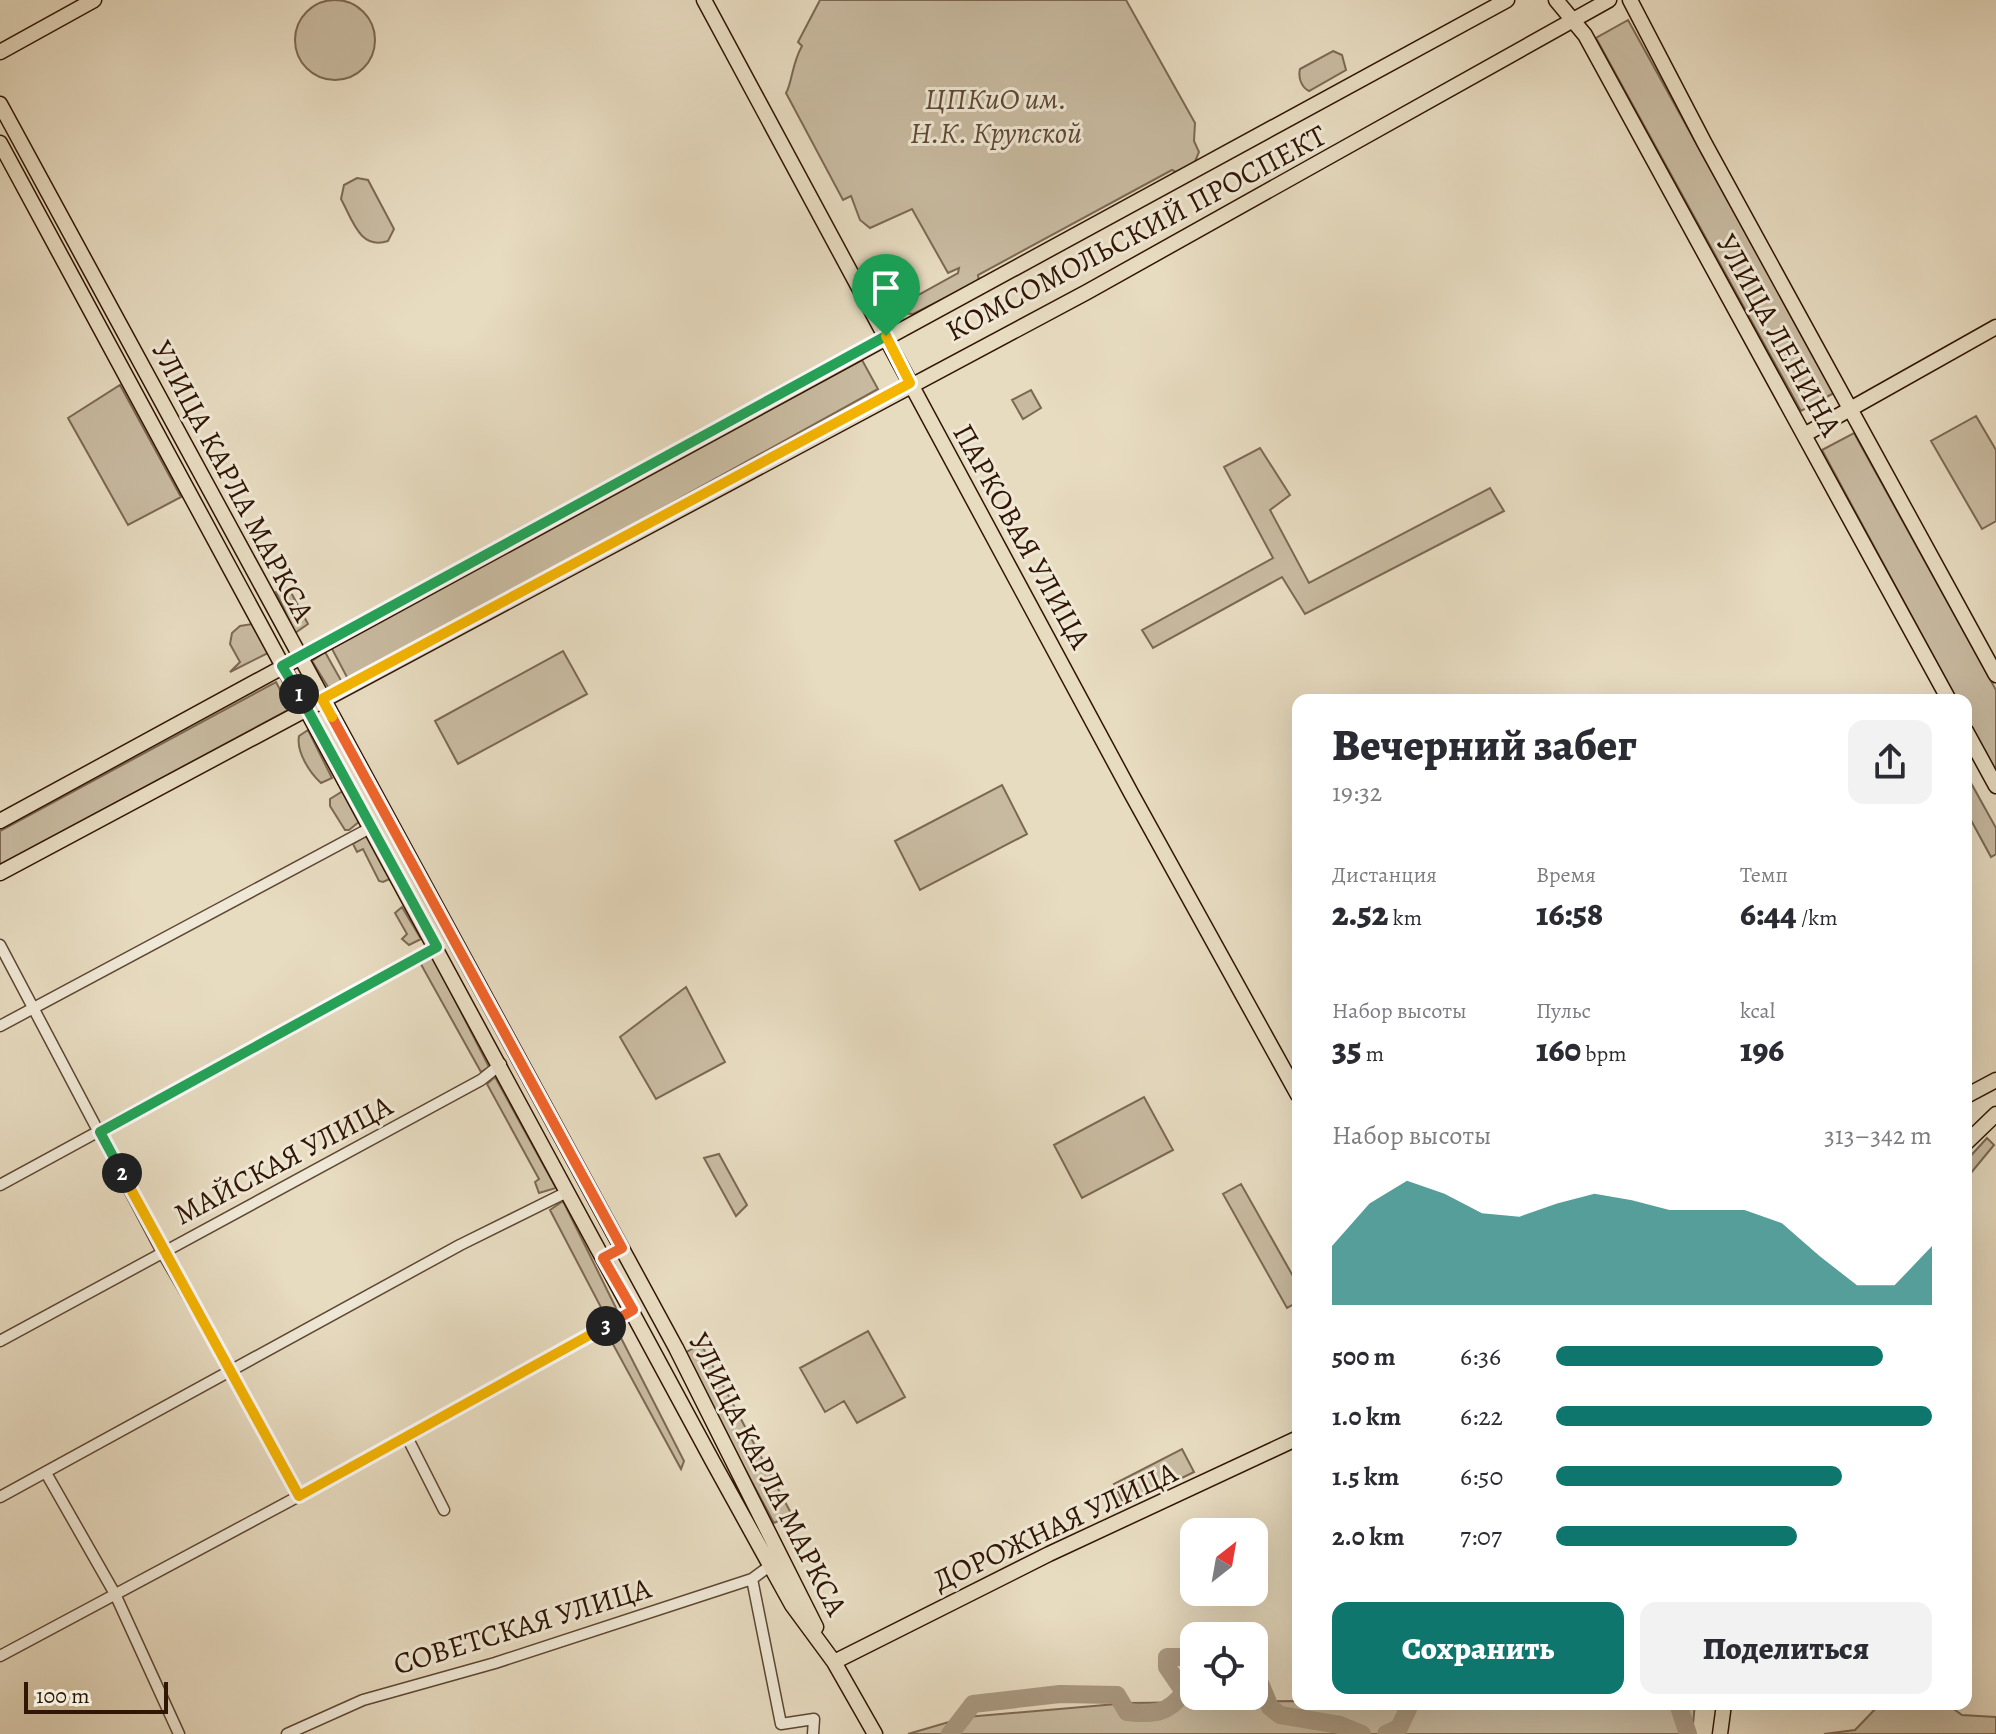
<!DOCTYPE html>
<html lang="ru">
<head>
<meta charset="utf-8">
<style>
  :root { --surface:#fff; --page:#f2f2f3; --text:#2b2b33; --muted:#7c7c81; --accent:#0f766e }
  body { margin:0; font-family:Alegreya,serif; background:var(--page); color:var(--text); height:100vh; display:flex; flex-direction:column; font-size:30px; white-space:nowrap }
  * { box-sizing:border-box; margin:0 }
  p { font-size:26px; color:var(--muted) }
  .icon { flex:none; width:44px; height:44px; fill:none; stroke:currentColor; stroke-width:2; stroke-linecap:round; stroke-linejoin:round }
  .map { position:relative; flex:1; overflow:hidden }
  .drawer { position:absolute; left:1292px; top:694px; width:680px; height:1016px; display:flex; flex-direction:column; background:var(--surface); border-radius:16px; box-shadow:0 8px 32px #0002 }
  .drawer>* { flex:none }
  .needle { width:52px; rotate:31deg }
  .tools { position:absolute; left:1180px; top:1518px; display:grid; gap:16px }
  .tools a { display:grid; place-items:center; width:88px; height:88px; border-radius:16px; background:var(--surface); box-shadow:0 8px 32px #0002; font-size:40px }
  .scale { position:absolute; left:24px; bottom:20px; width:144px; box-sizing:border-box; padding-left:8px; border:4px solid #311604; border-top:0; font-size:22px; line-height:28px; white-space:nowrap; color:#311604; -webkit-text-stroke:6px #efe8d6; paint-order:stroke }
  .pin { position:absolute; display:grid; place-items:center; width:68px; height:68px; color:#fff; margin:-82px -34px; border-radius:50% 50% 50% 0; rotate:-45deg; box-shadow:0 0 8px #0007 }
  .pin .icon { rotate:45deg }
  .km { position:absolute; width:40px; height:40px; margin:-20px; border-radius:50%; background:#222; color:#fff; font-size:22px; line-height:40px; text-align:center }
  .round { display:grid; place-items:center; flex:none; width:84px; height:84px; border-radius:16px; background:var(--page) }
  .head { display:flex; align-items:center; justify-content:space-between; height:136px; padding:0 40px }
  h1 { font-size:44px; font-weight:800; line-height:60px }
  .stats { display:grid; grid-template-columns:repeat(3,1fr); gap:12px; height:136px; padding:8px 40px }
  .stats div { display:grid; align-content:center }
  .stats b { font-size:34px; font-weight:800 }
  .stats small { font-size:22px; font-weight:400 }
  .stats p { font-size:22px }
  .chart { height:224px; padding:16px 40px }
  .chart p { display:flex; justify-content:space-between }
  .chart svg { width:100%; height:144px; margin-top:8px; fill:var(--accent); opacity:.7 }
  .button { display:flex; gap:16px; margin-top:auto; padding:16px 40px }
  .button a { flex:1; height:92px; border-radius:16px; background:var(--accent); color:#fff; font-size:32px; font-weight:800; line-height:92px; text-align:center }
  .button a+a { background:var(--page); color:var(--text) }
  ul { padding:0 40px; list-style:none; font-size:26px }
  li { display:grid; grid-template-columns:128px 96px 1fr; align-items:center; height:60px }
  li i { height:20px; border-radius:10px; background:var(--accent) }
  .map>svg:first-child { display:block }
  .green { fill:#c8baa0; stroke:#7c6852; stroke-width:2 }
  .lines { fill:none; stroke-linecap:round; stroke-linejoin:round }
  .river { stroke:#a99880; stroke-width:18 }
  .minor-casing { stroke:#5e4733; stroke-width:13 }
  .major-casing { stroke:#311604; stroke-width:17 }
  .minor { stroke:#efe8d6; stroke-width:10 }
  .major { stroke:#e7dbc0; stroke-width:14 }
  .split-1-casing { stroke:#fff; stroke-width:16 }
  .split-2-casing { stroke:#fff; stroke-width:16 }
  .split-3-casing { stroke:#fff; stroke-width:16 }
  .split-4-casing { stroke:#fff; stroke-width:16 }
  .split-5-casing { stroke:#fff; stroke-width:16 }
  .split-1 { stroke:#22a559; stroke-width:10 }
  .split-2 { stroke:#22a559; stroke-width:10 }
  .split-3 { stroke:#f5b400; stroke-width:10 }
  .split-4 { stroke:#f0652b; stroke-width:10 }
  .split-5 { stroke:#f5b400; stroke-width:10 }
  .labels { text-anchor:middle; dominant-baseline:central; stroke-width:6; stroke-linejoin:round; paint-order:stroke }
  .park-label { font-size:30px; font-style:italic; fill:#5e4733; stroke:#efe8d6 }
  .street-label { font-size:30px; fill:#311604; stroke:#efe8d6 }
</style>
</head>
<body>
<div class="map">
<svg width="1996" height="1734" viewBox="0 0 1996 1734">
  <rect width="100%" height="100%" fill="#e7dbc0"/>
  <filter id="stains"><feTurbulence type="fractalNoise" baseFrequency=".0025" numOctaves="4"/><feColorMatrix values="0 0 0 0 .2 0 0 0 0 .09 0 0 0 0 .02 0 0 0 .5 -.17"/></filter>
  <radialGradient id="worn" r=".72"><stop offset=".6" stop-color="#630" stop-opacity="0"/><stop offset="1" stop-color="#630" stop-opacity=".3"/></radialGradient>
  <!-- green -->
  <path class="green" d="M820,0H1126L1195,123L1194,141L1199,152L1194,164L1178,173L1172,170L978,275L979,281L913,314L902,313L904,303L958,273L959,268L948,273L912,209L870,228L860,220L851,196L843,200L786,93C792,83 792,63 802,46L798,42Z
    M295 40a40 40 0 1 1 80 0a40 40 0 1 1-80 0Z
    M1628,20L1834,393L1801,411L1596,38Z
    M1333,51L1342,55L1346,70L1309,91C1301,87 1298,77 1300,69Z
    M357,178L368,180L394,229L388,241C360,250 353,221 341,199L344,185Z
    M862,360L878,389L349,681L331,647Z
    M120,385L181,497L128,525L68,418Z
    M1031,390L1041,408L1023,419L1012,400Z
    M1976,416L1996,450V521L1982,529L1931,441Z
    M1854,433L1996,690V773L1966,717V700H1957L1822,450Z
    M1260,448L1290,495L1270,510L1309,583L1490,488L1504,511L1305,614L1282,577L1153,648L1142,630L1273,558L1224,467Z
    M288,587L308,624L295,633L276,592Z
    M252,624L268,653L230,672L240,662L230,644L232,633L240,626Z
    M563,651L587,694L458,764L435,721Z
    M325,652L343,684L328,687L312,661Z
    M276,682L290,709L0,865V831Z
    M308,730L332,778L321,783C310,773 296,752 299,736Z
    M1966,774L1996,828V854L1991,857L1966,811Z
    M1002,785L1027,834L920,890L895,841Z
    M343,791L360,821L349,830H345L330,806V799Z
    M368,835L392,878L383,882L379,881L363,849L357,852L353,844Z
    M402,907L421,939L409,945L402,939L407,934L395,913Z
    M431,953L489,1067L481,1072L418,959Z
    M686,987L725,1062L656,1099L620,1037Z
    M495,1077L556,1188L539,1193L535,1182L539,1179L487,1084Z
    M1144,1097L1173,1150L1082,1198L1054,1145Z
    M1987,1138L1994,1145L1966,1179V1161Z
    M719,1154L747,1205L736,1216L704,1158Z
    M1241,1184L1298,1285V1302L1287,1308L1223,1194Z
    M563,1201L616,1308L606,1317L550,1210Z
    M868,1331L905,1397L857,1423L844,1401L825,1412L800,1368Z
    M618,1332L684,1461L681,1469L609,1337Z
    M701,1344L792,1515L774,1523L683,1354Z
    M1182,1449L1194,1472L1125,1506L1114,1484Z
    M1298,1701V1704H1695L1692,1734H908L966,1717L1128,1703Z
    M1880,1704H1947L1962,1715L1996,1717V1734H1824L1855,1730Z"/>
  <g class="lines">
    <!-- river -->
    <path class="river" d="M1254,1669L1270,1707L1280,1715L1340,1725L1362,1734
      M1678,1704L1688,1734
      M950,1734L973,1704L1060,1694L1117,1695L1127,1712C1152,1715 1169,1714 1184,1692L1167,1667V1657H1194
      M1386,1734L1399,1728L1408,1709L1406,1704"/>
    <!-- minor casing -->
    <g class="minor-casing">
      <path id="minor" d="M0,945L162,1252L231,1370L299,1496
        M0,1026L370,828
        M0,1185L437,947
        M0,1341L481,1080L501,1064
        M407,1437L444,1510
        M46,1473L115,1594L179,1734
        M0,1497L460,1245L567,1192
        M752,1579L781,1724L814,1719L813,1734
        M0,1656L299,1496L633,1310
        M287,1734L363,1700L495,1663L752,1579L771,1565"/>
    </g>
    <!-- major casing -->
    <g class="major-casing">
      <path id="major" d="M704,0L1131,793L1298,1095
        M1556,0L1585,35L1949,700
        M1630,0L1705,144L1996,675
        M0,52L94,0
        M0,104L676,1348L816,1627
        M0,143L713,1462L792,1605L834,1662L875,1734
        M1804,435L1996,327
        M1966,731L1996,786
        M0,821L1507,0
        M0,873L1087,292L1609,0
        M1966,1096L1996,1080
        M1966,1143L1996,1114
        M834,1662L1049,1554L1298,1438
        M1720,1734L1724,1704"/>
    </g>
    <!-- minor -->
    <use href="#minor" class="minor"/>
    <!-- major -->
    <use href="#major" class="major"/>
  </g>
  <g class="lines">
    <!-- split-1 casing -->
    <g class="split-1-casing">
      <path id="split-1" d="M299,694L282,666L886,336"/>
    </g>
    <!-- split-2 casing -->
    <g class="split-2-casing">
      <path id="split-2" d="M122,1173L100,1132L437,947L299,694"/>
    </g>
    <!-- split-3 casing -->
    <g class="split-3-casing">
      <path id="split-3" d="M122,1173L299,1496L606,1326"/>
    </g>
    <!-- split-4 casing -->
    <g class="split-4-casing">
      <path id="split-4" d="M332,717L622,1248L603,1258L633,1310L606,1326"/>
    </g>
    <!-- split-5 casing -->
    <g class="split-5-casing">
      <path id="split-5" d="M332,717L322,699L910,383L886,336"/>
    </g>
    <!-- split-1 -->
    <use href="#split-1" class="split-1"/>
    <!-- split-2 -->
    <use href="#split-2" class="split-2"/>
    <!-- split-3 -->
    <use href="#split-3" class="split-3"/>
    <!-- split-4 -->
    <use href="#split-4" class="split-4"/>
    <!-- split-5 -->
    <use href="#split-5" class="split-5"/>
  </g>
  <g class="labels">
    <!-- park labels -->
    <g class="park-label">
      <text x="996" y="99">ЦПКиО им.<tspan x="996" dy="34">Н.К. Крупской</tspan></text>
    </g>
    <!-- street labels -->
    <g class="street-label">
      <text transform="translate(1136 233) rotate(-28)">КОМСОМОЛЬСКИЙ ПРОСПЕКТ</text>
      <text transform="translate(1779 335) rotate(61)">УЛИЦА ЛЕНИНА</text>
      <text transform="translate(233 481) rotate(62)">УЛИЦА КАРЛА МАРКСА</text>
      <text transform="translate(1022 536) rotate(61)">ПАРКОВАЯ УЛИЦА</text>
      <text transform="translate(283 1160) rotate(-28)">МАЙСКАЯ УЛИЦА</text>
      <text transform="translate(768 1474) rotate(63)">УЛИЦА КАРЛА МАРКСА</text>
      <text transform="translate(1055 1526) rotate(-25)">ДОРОЖНАЯ УЛИЦА</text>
      <text transform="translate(522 1626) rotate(-17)">СОВЕТСКАЯ УЛИЦА</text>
    </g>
  </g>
  <rect width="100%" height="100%" filter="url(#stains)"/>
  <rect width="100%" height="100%" fill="url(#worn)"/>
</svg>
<div class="tools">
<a><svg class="needle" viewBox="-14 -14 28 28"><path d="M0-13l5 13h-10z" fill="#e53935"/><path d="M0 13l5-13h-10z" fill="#7c7c81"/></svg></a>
<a><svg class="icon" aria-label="locate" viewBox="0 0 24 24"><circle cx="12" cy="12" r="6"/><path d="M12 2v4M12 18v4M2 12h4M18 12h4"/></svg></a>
</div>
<div class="scale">100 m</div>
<div class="pin" style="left:886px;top:336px;background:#1e9e55"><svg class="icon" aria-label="arrive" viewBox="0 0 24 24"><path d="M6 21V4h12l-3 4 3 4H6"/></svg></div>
<b class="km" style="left:299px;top:694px">1</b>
<b class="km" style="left:122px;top:1173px">2</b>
<b class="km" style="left:606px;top:1326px">3</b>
<section class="drawer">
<div class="head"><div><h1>Вечерний забег</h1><p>19:32</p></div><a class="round"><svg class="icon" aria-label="share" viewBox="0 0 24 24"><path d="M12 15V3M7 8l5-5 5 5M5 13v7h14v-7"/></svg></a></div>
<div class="stats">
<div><p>Дистанция</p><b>2.52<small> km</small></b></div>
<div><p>Время</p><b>16:58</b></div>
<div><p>Темп</p><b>6:44<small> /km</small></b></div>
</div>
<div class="stats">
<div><p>Набор высоты</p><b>35<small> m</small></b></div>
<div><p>Пульс</p><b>160<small> bpm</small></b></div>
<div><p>kcal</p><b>196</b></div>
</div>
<div class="chart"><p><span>Набор высоты</span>313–342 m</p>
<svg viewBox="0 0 160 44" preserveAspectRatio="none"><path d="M0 44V26L10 13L20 6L30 10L40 16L50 17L60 13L70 10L80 12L90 15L100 15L110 15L120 19L130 29L140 38L150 38L160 26V44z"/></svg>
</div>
<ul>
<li><b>500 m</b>6:36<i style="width:87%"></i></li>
<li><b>1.0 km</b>6:22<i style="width:100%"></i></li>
<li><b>1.5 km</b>6:50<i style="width:76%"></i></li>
<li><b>2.0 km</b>7:07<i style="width:64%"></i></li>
</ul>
<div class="button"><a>Сохранить</a><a>Поделиться</a></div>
</section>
</div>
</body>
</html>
